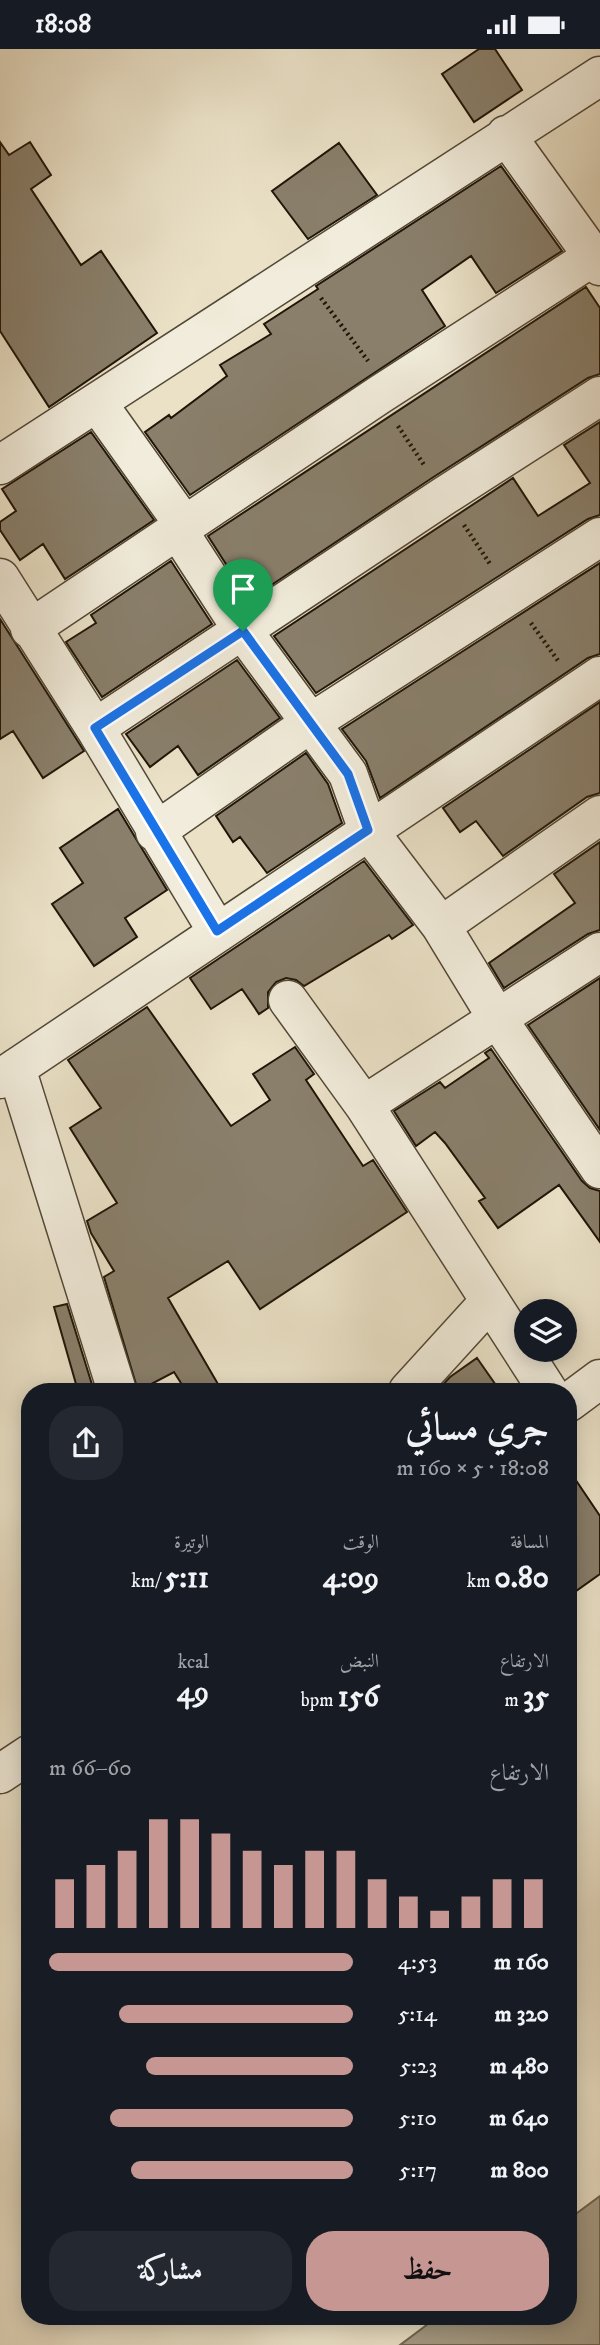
<!DOCTYPE html>
<html lang="ar">
<head>
<meta charset="utf-8">
<style>
  :root { --surface:#171b24; --page:#242831; --text:#f1f3f6; --muted:#9ea1a6; --accent:#c59692 }
  body { margin:0; font-family:"IM FELL DW Pica",Amiri,serif; background:var(--page); color:var(--text); direction:rtl; height:100vh; display:flex; flex-direction:column; font-size:26px; white-space:nowrap }
  * { box-sizing:border-box; margin:0 }
  p { font-size:23px; color:var(--muted) }
  .icon { flex:none; width:38px; height:38px; fill:none; stroke:currentColor; stroke-width:2; stroke-linecap:round; stroke-linejoin:round }
  .map { position:relative; flex:1; overflow:hidden; direction:ltr }
  .sheet { position:absolute; left:21px; top:1334px; width:556px; height:942px; display:flex; flex-direction:column; background:var(--surface); border-radius:28px; box-shadow:0 4px 18px #0003; direction:rtl }
  .sheet>* { flex:none }
  .controls { position:absolute; left:514px; top:1250px; display:grid; gap:14px }
  .controls a { display:grid; place-items:center; width:63px; height:63px; border-radius:50%; background:var(--surface); box-shadow:0 4px 18px #0003; font-size:35px }
  .pin { position:absolute; display:grid; place-items:center; width:60px; height:60px; color:#fff; margin:-72px -30px; border-radius:50% 50% 50% 0; rotate:-45deg; box-shadow:0 0 7px #0007 }
  .pin .icon { rotate:45deg }
  .round { display:grid; place-items:center; flex:none; width:74px; height:74px; border-radius:28px; background:var(--page) }
  .head { display:flex; align-items:center; justify-content:space-between; height:119px; padding:0 28px }
  h1 { font-size:38px; font-weight:700; line-height:52px }
  .stats { display:grid; grid-template-columns:repeat(3,1fr); gap:10px; height:119px; padding:7px 28px }
  .stats div { display:grid; align-content:center }
  .stats b { font-size:30px; font-weight:700 }
  .stats small { font-size:19px; font-weight:400 }
  .stats p { font-size:19px }
  .chart { height:196px; padding:14px 28px }
  .chart p { display:flex; justify-content:space-between }
  .chart svg { width:100%; height:126px; margin-top:7px; stroke:var(--accent); stroke-width:6 }
  .primary-button { display:flex; gap:14px; margin-top:auto; padding:14px 28px }
  .primary-button a { flex:1; height:80px; border-radius:28px; background:var(--accent); color:#111; font-size:28px; font-weight:700; line-height:80px; text-align:center }
  .primary-button a+a { background:var(--page); color:var(--text) }
  ul { padding:0 28px; list-style:none; font-size:23px }
  li { display:grid; grid-template-columns:112px 84px 1fr; align-items:center; height:52px }
  li i { height:18px; border-radius:9px; background:var(--accent) }
  .status { display:flex; justify-content:space-between; align-items:center; height:49px; padding:0 35px; background:var(--surface); direction:ltr }
  .status svg { height:19px; fill:currentColor }
  .map>svg:first-child { display:block }
  .water { fill:#a59c86; stroke:#706653; stroke-width:2 }
  .building { fill:#897f6b; stroke:#201507; stroke-width:2 }
  .lines { fill:none; stroke-linecap:round; stroke-linejoin:round }
  .minor-casing { stroke:#524837; stroke-width:41 }
  .path { stroke:#201507; stroke-width:4.5; stroke-dasharray:2 3.5; stroke-linecap:butt }
  .minor { stroke:#f1ecdb; stroke-width:38 }
  .route-casing { stroke:#fff; stroke-width:14 }
  .route { stroke:#1a73e8; stroke-width:9 }
</style>
</head>
<body>
<div class="status"><b>18:08</b><svg viewBox="0 0 49 12"><path d="M0 12V9h3v3zM5 12V6h3v6zM10 12V3h3v9zM15 12V0h3v12zM26 1h20v11H26zM47 4h2v5h-2z"/></svg></div>
<div class="map">
<svg width="600" height="2296" viewBox="0 0 600 2296">
  <rect width="100%" height="100%" fill="#eae1c7"/>
  <filter id="stains"><feTurbulence type="fractalNoise" baseFrequency=".00286" numOctaves="4"/><feColorMatrix values="0 0 0 0 .2 0 0 0 0 .09 0 0 0 0 .02 0 0 0 .5 -.17"/></filter>
  <radialGradient id="worn" r=".72"><stop offset=".6" stop-color="#630" stop-opacity="0"/><stop offset="1" stop-color="#630" stop-opacity=".3"/></radialGradient>
  <!-- water -->
  <path class="water" d="M600,2147V2296H400L440,2266H569V2170Z"/>
  <!-- building -->
  <path class="building" d="M479,0H495L522,41L474,73L442,25Z
    M0,93L9,106L30,93L51,126L31,140L81,216L101,202L157,284L49,358L0,282Z
    M339,94L377,146L308,190L272,142Z
    M501,117L562,202L496,244L471,207L422,241L445,277L190,446L145,383L169,366L171,369L227,327L220,316L271,285L264,275L318,240L316,237Z
    M586,238L600,259V325L588,329L432,429L249,551L208,487Z
    M600,373V466L588,470L316,644L274,587L513,429L538,467L590,434L564,396Z
    M91,383L154,471L65,530L43,495L20,511L0,481V473L16,462L2,440Z
    M171,512L212,575L102,648L66,593L96,574L91,566Z
    M600,514V605L588,609L380,749L366,712L342,680Z
    M0,570L84,702L43,729L13,682L0,690Z
    M237,611L280,669L198,726L178,697L150,718L126,685Z
    M600,653V744L587,748L503,807L476,772L460,783L443,759Z
    M306,704L328,735L342,774L267,824L240,788L233,793L216,767Z
    M118,760L167,841L125,869L137,888L94,917L52,855L83,834L60,799Z
    M600,793V881L588,885L504,939L489,914L575,854L554,825Z
    M364,812L413,876L392,890L389,886L304,937L296,931L286,929L276,933L268,943V959L259,965L242,940L211,960L190,929Z
    M600,929V1081L528,976Z
    M147,958L231,1077L270,1051L253,1025L295,998L314,1025L306,1031L363,1117L373,1111L407,1163L260,1260L228,1212L168,1249L222,1342H186L174,1323L138,1342L104,1228L114,1222L91,1184L87,1172L117,1154L70,1079L101,1059L68,1011Z
    M491,1000L582,1132L590,1139L600,1142V1193L559,1136L498,1179L479,1152L485,1149L445,1094L435,1083L416,1097L394,1062L440,1033L445,1039L489,1009L485,1004Z
    M67,1255L94,1342H78L54,1258Z
    M477,1309L500,1342H437L450,1328Z
    M569,1421L600,1467V1525L569,1547Z"/>
  <g class="lines">
    <!-- minor casing -->
    <g class="minor-casing">
      <path id="minor" d="M506,86L600,217
        M98,355L182,473L177,480L243,582L348,725L368,781L441,877L497,969L600,1120
        M0,416L600,27
        M0,529L95,679L217,882
        M30,580L379,346L594,207
        M95,679L444,447L600,347
        M155,783L312,673L600,488
        M441,877L600,766
        M288,951L364,1056L548,1342
        M16,1019L117,1342
        M0,1030L600,627
        M364,1056L600,903
        M408,1342L489,1253
        M569,1353L600,1330
        M0,1725L30,1705"/>
    </g>
    <!-- path -->
    <path class="path" d="M321,249L368,312
      M398,377L424,416
      M464,476L490,515
      M531,574L559,613"/>
    <!-- minor -->
    <use href="#minor" class="minor"/>
  </g>
  <g class="lines">
    <!-- route casing -->
    <g class="route-casing">
      <path id="route" d="M243,582L348,725L368,781L217,882L95,679Z"/>
    </g>
    <!-- route -->
    <use href="#route" class="route"/>
  </g>
  <rect width="100%" height="100%" filter="url(#stains)"/>
  <rect width="100%" height="100%" fill="url(#worn)"/>
</svg>
<div class="controls">
<a><svg class="icon" aria-label="layers" viewBox="0 0 24 24"><path d="M12 4l9 5-9 5-9-5zM3 14l9 5 9-5"/></svg></a>
</div>
<div class="pin" style="left:243px;top:582px;background:#1e9e55"><svg class="icon" aria-label="arrive" viewBox="0 0 24 24"><path d="M6 21V4h12l-3 4 3 4H6"/></svg></div>
<section class="sheet">
<div class="head"><div><h1>جري مسائي</h1><p>18:08 · 5 × 160 m</p></div><a class="round"><svg class="icon" aria-label="share" viewBox="0 0 24 24"><path d="M12 15V3M7 8l5-5 5 5M5 13v7h14v-7"/></svg></a></div>
<div class="stats">
<div><p>المسافة</p><b>0.80<small> km</small></b></div>
<div><p>الوقت</p><b>4:09</b></div>
<div><p>الوتيرة</p><b>5:11<small> /km</small></b></div>
</div>
<div class="stats">
<div><p>الارتفاع</p><b>35<small> m</small></b></div>
<div><p>النبض</p><b>156<small> bpm</small></b></div>
<div><p>kcal</p><b>49</b></div>
</div>
<div class="chart"><p><span>الارتفاع</span>60–66 m</p>
<svg viewBox="0 0 160 44" preserveAspectRatio="none"><path d="M5 44V27M15 44V22M25 44V17M35 44V6M45 44V6M55 44V11M65 44V17M75 44V22M85 44V17M95 44V17M105 44V27M115 44V33M125 44V38M135 44V33M145 44V27M155 44V27"/></svg>
</div>
<ul>
<li><b>160 m</b>4:53<i style="width:100%"></i></li>
<li><b>320 m</b>5:14<i style="width:77%"></i></li>
<li><b>480 m</b>5:23<i style="width:68%"></i></li>
<li><b>640 m</b>5:10<i style="width:80%"></i></li>
<li><b>800 m</b>5:17<i style="width:73%"></i></li>
</ul>
<div class="primary-button"><a>حفظ</a><a>مشاركة</a></div>
</section>
</div>
</body>
</html>
